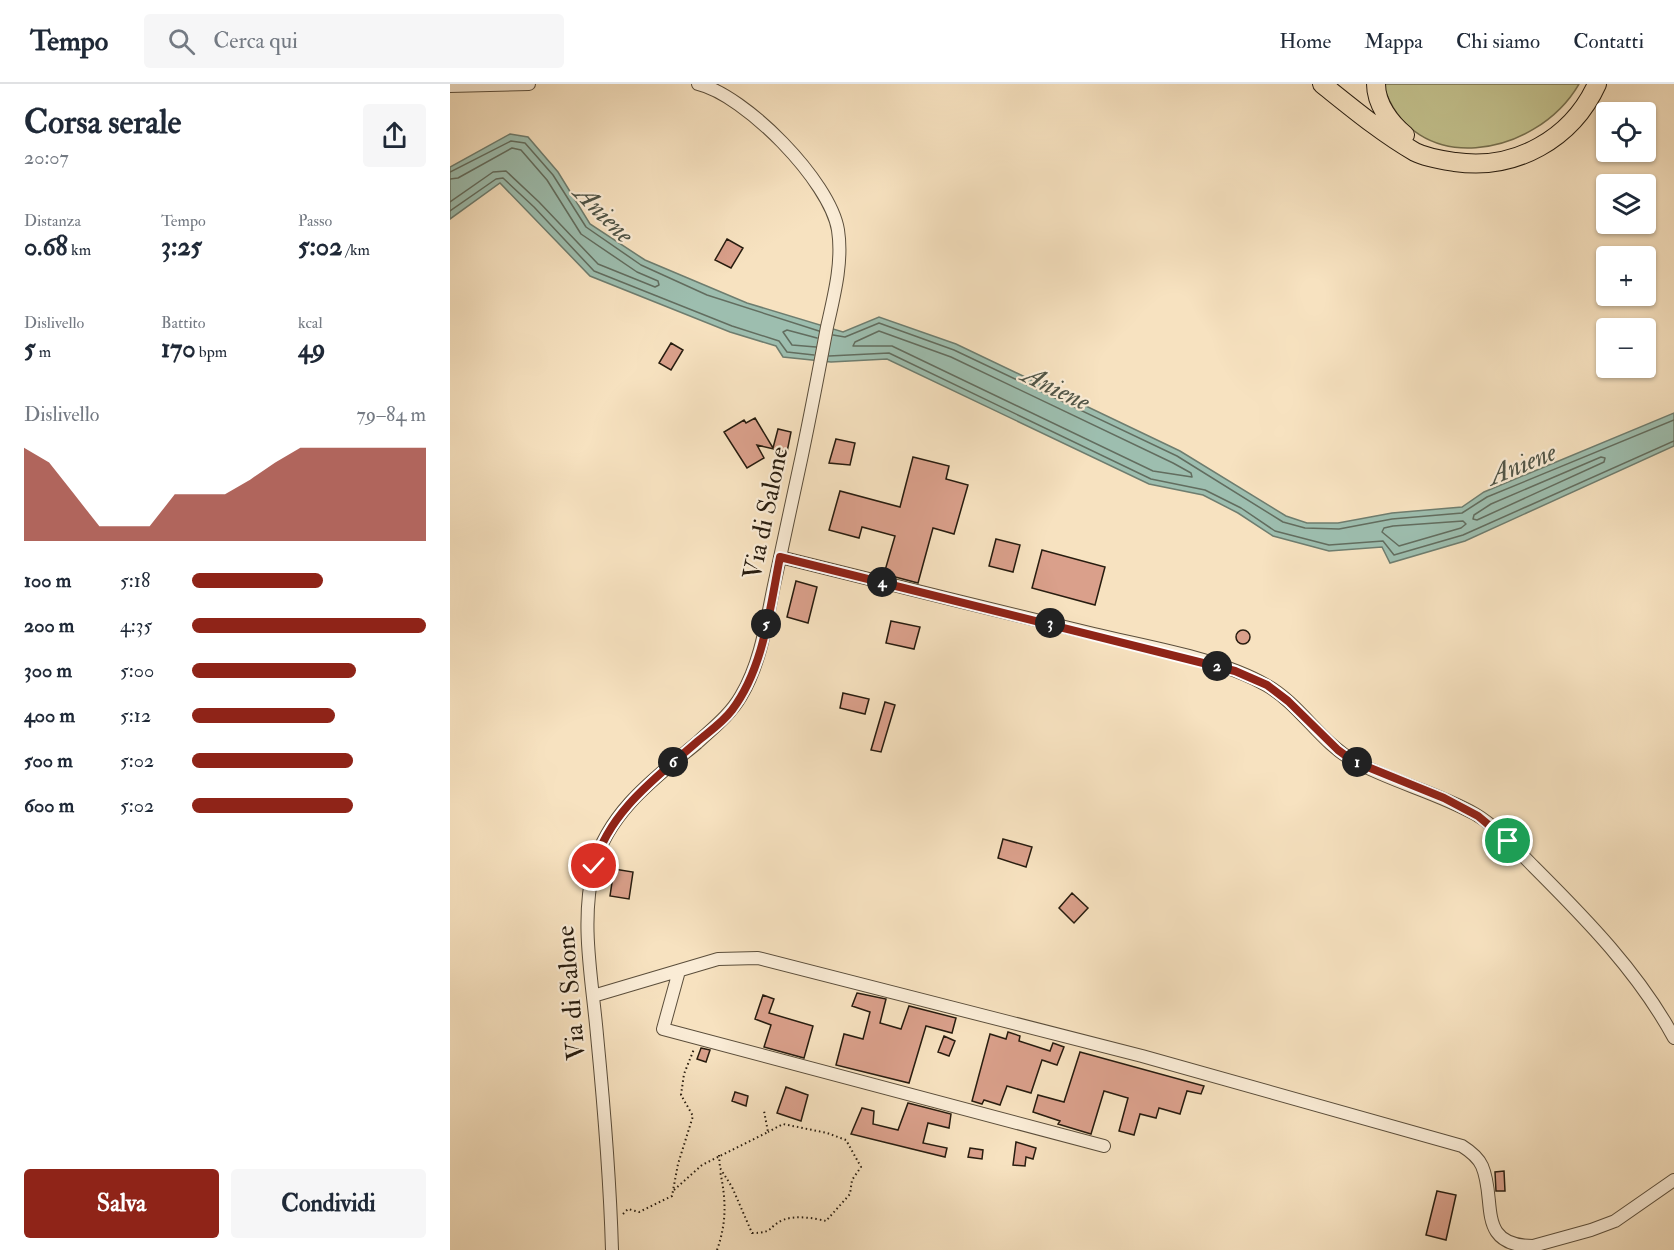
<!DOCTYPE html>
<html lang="it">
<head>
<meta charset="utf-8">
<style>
  :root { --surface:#fff; --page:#f6f6f7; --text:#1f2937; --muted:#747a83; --line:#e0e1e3; --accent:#8f2418 }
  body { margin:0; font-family:"IM FELL Double Pica",serif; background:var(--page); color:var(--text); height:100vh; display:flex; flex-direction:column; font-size:22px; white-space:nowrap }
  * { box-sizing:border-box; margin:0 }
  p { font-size:20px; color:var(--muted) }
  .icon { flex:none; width:33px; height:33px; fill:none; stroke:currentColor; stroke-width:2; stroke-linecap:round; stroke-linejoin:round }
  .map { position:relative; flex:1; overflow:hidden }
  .panel { display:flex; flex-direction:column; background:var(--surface); width:450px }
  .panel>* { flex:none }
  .tools { position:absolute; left:1146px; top:18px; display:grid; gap:12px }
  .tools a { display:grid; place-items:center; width:60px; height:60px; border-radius:6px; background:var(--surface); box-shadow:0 2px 4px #0004; font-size:30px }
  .pin { position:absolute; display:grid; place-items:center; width:51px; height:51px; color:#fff; margin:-26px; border:3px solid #fff; border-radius:50%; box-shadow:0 2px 6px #0007 }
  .km { position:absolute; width:30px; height:30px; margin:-15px; border-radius:50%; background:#222; color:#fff; font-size:16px; line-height:30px; text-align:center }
  .round { display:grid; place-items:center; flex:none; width:63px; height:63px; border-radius:6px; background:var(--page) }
  .overview { display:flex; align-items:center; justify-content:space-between; height:102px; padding:0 24px }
  h1 { font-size:33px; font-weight:700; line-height:45px }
  .stats { display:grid; grid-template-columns:repeat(3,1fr); gap:9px; height:102px; padding:6px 24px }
  .stats div { display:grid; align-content:center }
  .stats b { font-size:26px; font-weight:700 }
  .stats small { font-size:16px; font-weight:400 }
  .stats p { font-size:16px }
  .chart { height:168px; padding:12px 24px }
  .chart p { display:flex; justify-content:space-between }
  .chart svg { width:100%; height:108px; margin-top:6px; fill:var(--accent); opacity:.7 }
  .primary-button { display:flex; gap:12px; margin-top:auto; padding:12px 24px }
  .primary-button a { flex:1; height:69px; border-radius:6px; background:var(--accent); color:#fff; font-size:24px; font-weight:700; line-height:69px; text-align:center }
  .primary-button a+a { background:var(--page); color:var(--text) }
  ul { padding:0 24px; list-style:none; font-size:20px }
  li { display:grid; grid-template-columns:96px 72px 1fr; align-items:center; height:45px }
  li i { height:15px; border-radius:8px; background:var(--accent) }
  header { display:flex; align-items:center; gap:36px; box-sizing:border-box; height:84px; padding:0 30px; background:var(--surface); border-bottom:2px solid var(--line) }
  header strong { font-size:28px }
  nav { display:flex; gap:33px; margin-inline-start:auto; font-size:21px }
  .search { width:420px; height:54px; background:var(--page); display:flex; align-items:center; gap:15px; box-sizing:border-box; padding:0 21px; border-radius:6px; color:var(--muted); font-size:22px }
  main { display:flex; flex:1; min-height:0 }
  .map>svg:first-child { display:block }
  .green { fill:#c3c28e; stroke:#756f4e; stroke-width:1.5 }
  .water { fill:#9dbeaf; stroke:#6e7d6f; stroke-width:1.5 }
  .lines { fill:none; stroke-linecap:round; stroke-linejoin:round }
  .shore { stroke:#626d5f; stroke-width:1.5 }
  .building { fill:#daa08b; stroke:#271c0f; stroke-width:1.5 }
  .minor-casing { stroke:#5b4e3b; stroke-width:14 }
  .highway-casing { stroke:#271c0f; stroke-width:20 }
  .path { stroke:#271c0f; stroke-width:2; stroke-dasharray:1.5 3; stroke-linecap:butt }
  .minor { stroke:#faecd6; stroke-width:12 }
  .highway { stroke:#f7e2c0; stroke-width:18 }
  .route-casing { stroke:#fff; stroke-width:12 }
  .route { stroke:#8f2418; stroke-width:8 }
  .labels { text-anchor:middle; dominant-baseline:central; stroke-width:4.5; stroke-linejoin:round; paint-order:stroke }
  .street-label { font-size:26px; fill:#271c0f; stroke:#faecd6 }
  .water-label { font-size:27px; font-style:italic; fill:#505547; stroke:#faecd6 }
</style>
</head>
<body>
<header>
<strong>Tempo</strong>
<div class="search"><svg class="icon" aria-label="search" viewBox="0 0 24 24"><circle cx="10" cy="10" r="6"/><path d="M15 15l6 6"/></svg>Cerca qui</div>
<nav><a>Home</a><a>Mappa</a><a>Chi siamo</a><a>Contatti</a></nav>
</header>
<main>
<section class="panel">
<div class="overview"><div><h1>Corsa serale</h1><p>20:07</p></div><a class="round"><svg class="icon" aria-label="share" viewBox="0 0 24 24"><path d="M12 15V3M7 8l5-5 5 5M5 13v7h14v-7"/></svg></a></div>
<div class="stats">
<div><p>Distanza</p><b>0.68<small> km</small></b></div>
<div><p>Tempo</p><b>3:25</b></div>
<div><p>Passo</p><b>5:02<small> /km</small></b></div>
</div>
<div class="stats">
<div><p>Dislivello</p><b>5<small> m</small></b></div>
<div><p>Battito</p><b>170<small> bpm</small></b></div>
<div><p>kcal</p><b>49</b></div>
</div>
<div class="chart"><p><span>Dislivello</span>79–84 m</p>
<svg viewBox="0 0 160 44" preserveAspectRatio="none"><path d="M0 44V6L10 12L20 25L30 38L40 38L50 38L60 25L70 25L80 25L90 19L100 12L110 6L120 6L130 6L140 6L150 6L160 6V44z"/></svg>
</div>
<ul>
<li><b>100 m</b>5:18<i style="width:56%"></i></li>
<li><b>200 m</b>4:35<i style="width:100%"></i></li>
<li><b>300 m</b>5:00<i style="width:70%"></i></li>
<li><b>400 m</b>5:12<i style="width:61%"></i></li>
<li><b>500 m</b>5:02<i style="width:69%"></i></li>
<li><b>600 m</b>5:02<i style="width:69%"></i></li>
</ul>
<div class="primary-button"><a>Salva</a><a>Condividi</a></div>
</section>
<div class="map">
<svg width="1224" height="1166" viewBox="0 0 1224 1166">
  <rect width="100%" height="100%" fill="#f7e2c0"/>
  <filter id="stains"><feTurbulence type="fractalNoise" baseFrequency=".00333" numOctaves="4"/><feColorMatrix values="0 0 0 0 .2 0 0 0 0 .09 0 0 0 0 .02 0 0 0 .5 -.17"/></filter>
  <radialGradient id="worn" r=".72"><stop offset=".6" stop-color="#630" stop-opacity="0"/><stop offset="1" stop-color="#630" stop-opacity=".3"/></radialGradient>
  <!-- green -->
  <path class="green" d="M933,0H1129C1086,74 962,96 933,0Z"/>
  <!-- water -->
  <path class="water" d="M60,50L78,53L108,88L140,140L195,176L297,219L393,248L429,233L506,260L730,367L836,432L857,439H888L942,429L1012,423L1034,408L1224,329V362L1015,457L940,479L932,463L879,467L823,452L788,429L753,411L699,400L437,275L381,278L333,273L326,262L280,248L140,192L50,99L0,135V83Z"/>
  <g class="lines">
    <!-- shore -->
    <path class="shore" d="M0,88L61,57L75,59L103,91L136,143L191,181L257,211L369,247
      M0,95L8,94L62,64L71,66L97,96L131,150L187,188L208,197L209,201L205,203L148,180L89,118L56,87L43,88L0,118
      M0,127L46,95L53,94L84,123L144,187L282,242L329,257L337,268L364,271
      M429,247L501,273L723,379L741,389L742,393L703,387L442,262H403L405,258Z
      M383,251L395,253L429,239L504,266L727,372L833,438L855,444L889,445L942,435L1012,429L1037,413L1224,336
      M366,263L342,261L333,248L337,246L367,254
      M379,272L439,269L701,395L755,406L791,424L825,447L879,461L933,457L944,471L1013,451L1224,357
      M1151,373L1155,374L1154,378L1027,436L1023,435L1024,431L1041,420Z
      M1013,437L1016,440L1011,444L949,462L932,448L934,444L943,442Z"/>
  </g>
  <!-- building -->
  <path class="building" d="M277,155L293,164L281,184L265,176Z
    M221,259L233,266L221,286L209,279Z
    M305,334L323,364L328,345L341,348L337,368L307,361L314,374L297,384L274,348L294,336L296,339Z
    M386,355L405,359L400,381L379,379Z
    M463,373L499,382L496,395L518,401L504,450L483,444L468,499L434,490L445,452L412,443L409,454L379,446L390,407L450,423Z
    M546,455L570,461L563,488L539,482Z
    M592,466L655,483L645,521L582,504Z
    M346,497L367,503L358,539L337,533Z
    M441,537L470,543L464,565L436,559Z
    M786 553a7 7 0 1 1 14 0a7 7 0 1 1-14 0Z
    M393,609L419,615L415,630L390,624Z
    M435,618L445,621L431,668L421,666Z
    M553,755L582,763L576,783L548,774Z
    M164,785L183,788L179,815L160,812Z
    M622,809L638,824L624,839L609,824Z
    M407,909L436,915L430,939L451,945L459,922L506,934L502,949L476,942L459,999L386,981L394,950L413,955L420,928L402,922Z
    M313,911L324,915L319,929L363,942L354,974L314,963L321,941L305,935Z
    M558,948L570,952L569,957L600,967L603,959L614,963L607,981L592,976L581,1009L557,1002L550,1021L534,1016L532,1020L522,1017L540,950L556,955Z
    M494,952L505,957L499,972L488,968Z
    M251,964L260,966L256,978L247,975Z
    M630,968L754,1002L751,1010L737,1007L730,1030L709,1024L706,1034L690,1030L684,1051L669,1047L678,1014L654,1007L641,1050L608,1040L610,1037L583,1028L588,1011L614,1018Z
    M336,1003L358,1011L351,1037L327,1029Z
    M285,1008L298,1012L296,1022L282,1017Z
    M458,1019L501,1030L499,1044L478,1039L473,1059L497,1064L495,1073L401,1050L412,1024L424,1027L423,1040L448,1046Z
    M566,1058L586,1064L583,1075L576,1073L575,1082L563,1081Z
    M520,1064L533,1066L532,1075L518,1073Z
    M1054,1087L1055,1107H1046L1045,1088Z
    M987,1107L1006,1111L996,1156L976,1151Z"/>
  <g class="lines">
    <!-- minor casing -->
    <g class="minor-casing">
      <path id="minor" d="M0,2L79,0
        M330,473C435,499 539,525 644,550C697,563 769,574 816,601C850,620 870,658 904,677C942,698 986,708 1025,730C1047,743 1066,765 1084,783C1136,835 1189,889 1224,954
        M229,887L213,945L654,1062
        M143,912L268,875L308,874L692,972L1012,1062C1020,1067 1028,1073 1032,1082C1047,1116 1025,1162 1083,1162L1141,1146L1165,1137L1224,1096
        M162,1166C160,1094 154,1023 147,951C142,894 130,838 144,782C158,728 206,693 247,659C263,644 280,631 291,612C310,580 316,541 323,506C333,461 342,416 352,371C361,328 369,286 377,243C384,212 393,178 388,146C380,97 295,11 248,0"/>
    </g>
    <!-- highway casing -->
    <g class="highway-casing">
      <path id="highway" d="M872,0C902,24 932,49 965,68C977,74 992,76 1005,78C1065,87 1122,55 1147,0
        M926,0C926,20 940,39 955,51"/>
    </g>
    <!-- path -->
    <path class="path" d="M269,1071L270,1084L282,1103L302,1149C325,1149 317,1143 333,1136C345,1131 364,1134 376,1137L400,1110L402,1096L411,1083L396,1056L377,1049L333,1040L318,1048
      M224,1106L252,1081L318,1048L314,1027
      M173,1130L178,1125L189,1128L222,1112L228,1080L243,1032L231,1011L234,990L244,965
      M267,1166C277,1138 276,1115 270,1087"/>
    <!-- minor -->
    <use href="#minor" class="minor"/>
    <!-- highway -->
    <use href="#highway" class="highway"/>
  </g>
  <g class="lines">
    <!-- route casing -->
    <g class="route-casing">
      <path id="route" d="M144,782C159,727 207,693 248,657C260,647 273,638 282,626C314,584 320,523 330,473L785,587L817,601L838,617L888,666L903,677L994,714L1028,732L1058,757"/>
    </g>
    <!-- route -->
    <use href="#route" class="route"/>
  </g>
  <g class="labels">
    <!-- street labels -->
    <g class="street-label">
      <text transform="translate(316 429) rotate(-78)">Via di Salone</text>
      <text transform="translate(121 909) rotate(-95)">Via di Salone</text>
    </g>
    <!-- water labels -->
    <g class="water-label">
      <text transform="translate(154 130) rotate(45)">Aniene</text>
      <text transform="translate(606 304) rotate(26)">Aniene</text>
      <text transform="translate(1072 380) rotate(-22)">Aniene</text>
    </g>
  </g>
  <rect width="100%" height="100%" filter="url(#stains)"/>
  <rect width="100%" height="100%" fill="url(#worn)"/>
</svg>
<div class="tools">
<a><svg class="icon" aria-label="locate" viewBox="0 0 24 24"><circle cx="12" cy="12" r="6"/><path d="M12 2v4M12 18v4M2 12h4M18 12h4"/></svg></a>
<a><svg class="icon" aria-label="layers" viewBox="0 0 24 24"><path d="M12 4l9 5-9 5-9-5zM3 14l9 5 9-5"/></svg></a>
<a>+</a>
<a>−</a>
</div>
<div class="pin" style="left:1058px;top:757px;background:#1e9e55"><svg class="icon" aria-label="arrive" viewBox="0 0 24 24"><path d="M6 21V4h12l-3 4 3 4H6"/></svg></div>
<div class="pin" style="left:144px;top:782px;background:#d93025"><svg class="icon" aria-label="check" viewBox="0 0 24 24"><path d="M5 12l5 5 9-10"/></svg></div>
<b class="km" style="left:907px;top:678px">1</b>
<b class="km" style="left:767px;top:582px">2</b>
<b class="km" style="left:600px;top:539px">3</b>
<b class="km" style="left:432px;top:498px">4</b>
<b class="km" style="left:316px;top:540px">5</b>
<b class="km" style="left:223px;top:678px">6</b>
</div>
</main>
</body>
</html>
